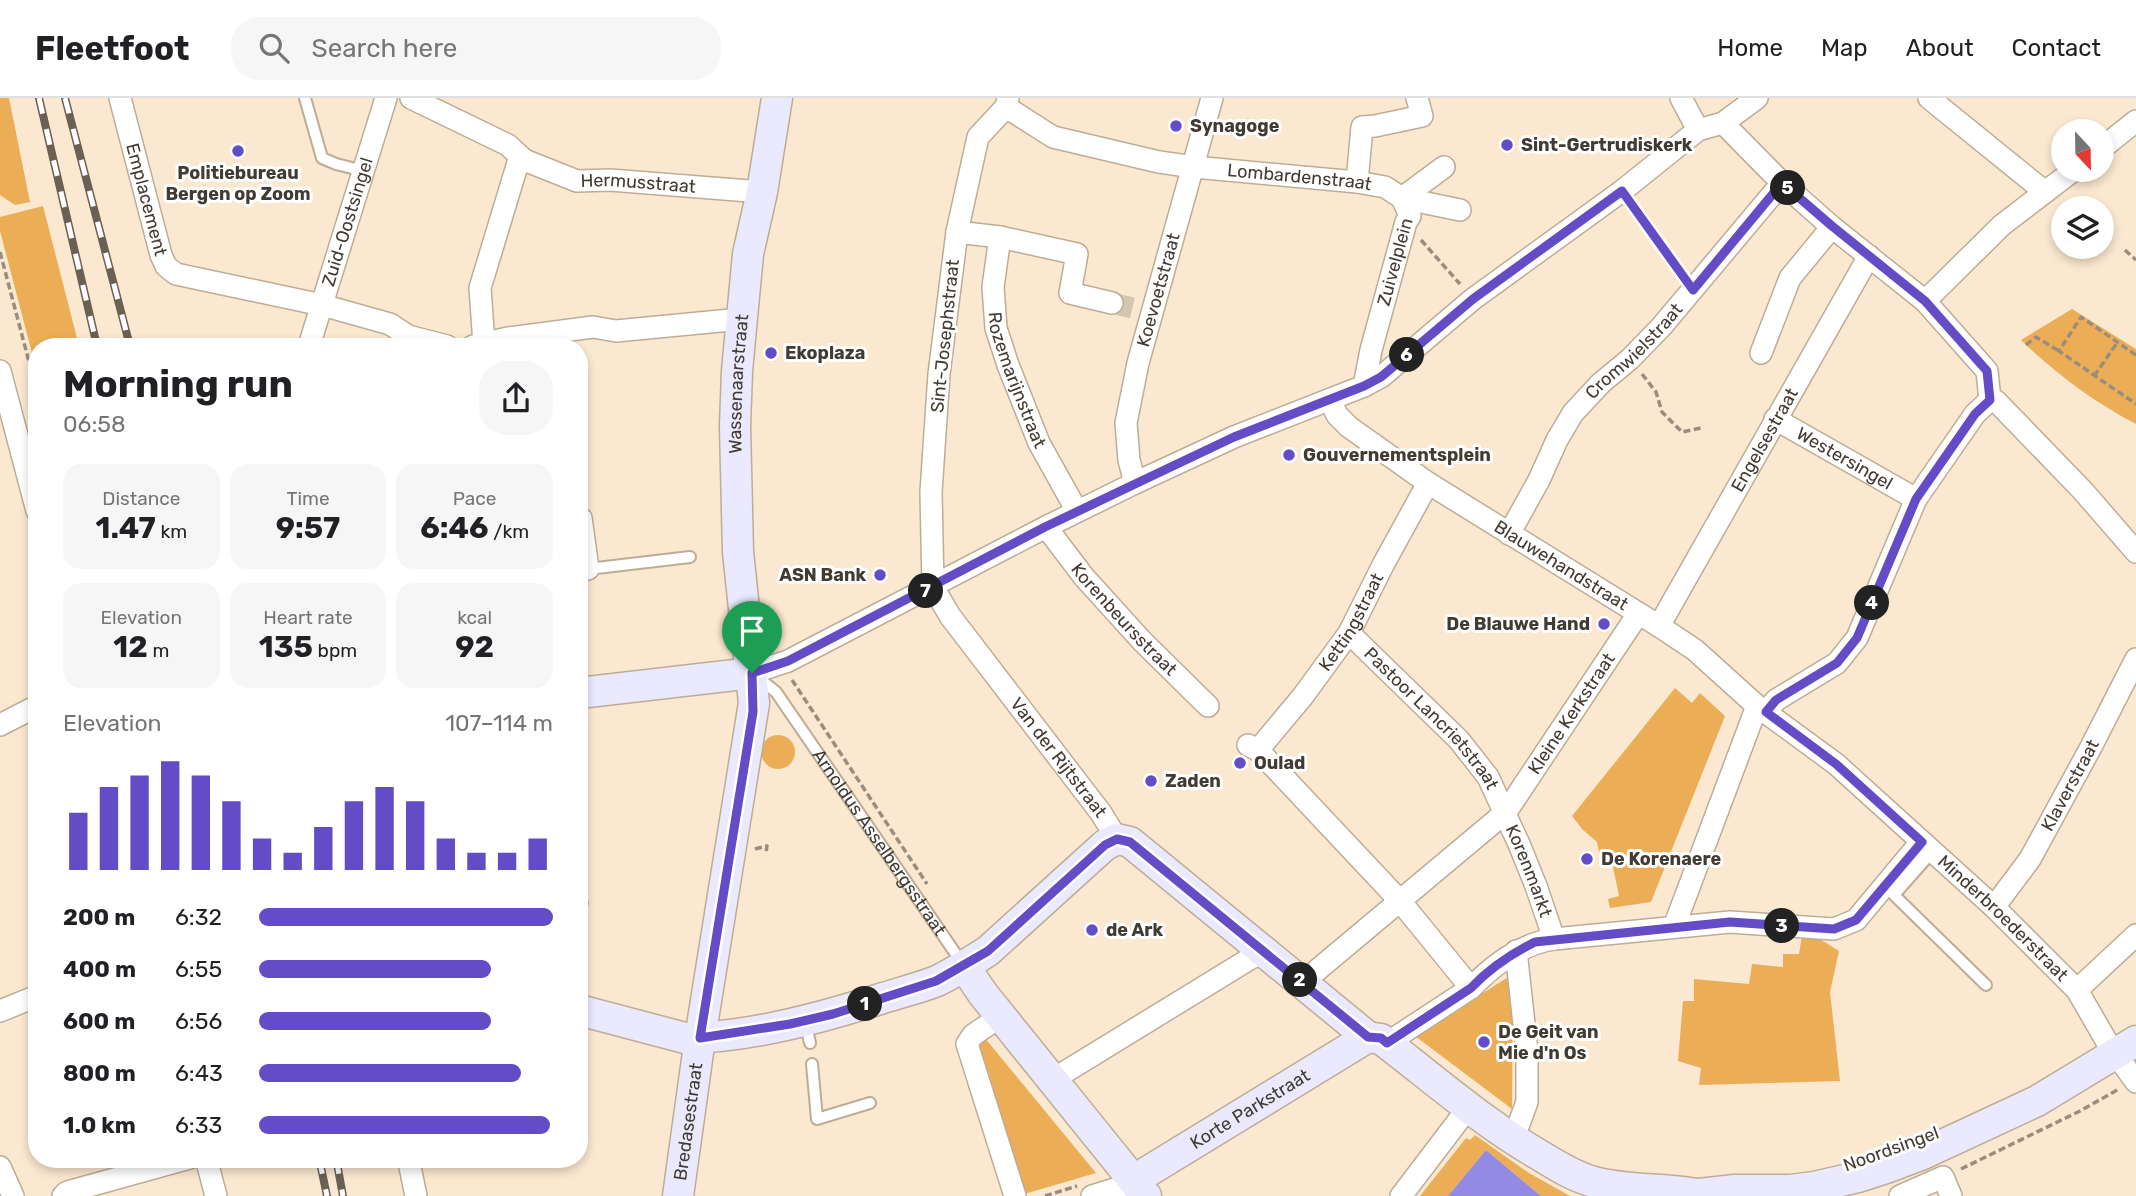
<!DOCTYPE html>
<html lang="en">
<head>
<meta charset="utf-8">
<style>
  :root { --surface:#fff; --page:#f6f6f6; --text:#202124; --muted:#757577; --line:#e0e0e0; --accent:#634cc5 }
  body { margin:0; font-family:Rubik,sans-serif; background:var(--page); color:var(--text); height:100vh; display:flex; flex-direction:column; font-size:26px; white-space:nowrap }
  * { box-sizing:border-box; margin:0 }
  p { font-size:23px; color:var(--muted) }
  .icon { flex:none; width:38px; height:38px; fill:none; stroke:currentColor; stroke-width:2; stroke-linecap:round; stroke-linejoin:round }
  .map { position:relative; flex:1; overflow:hidden }
  .details { position:absolute; left:28px; top:240px; width:560px; height:830px; display:flex; flex-direction:column; background:var(--surface); border-radius:28px; box-shadow:0 4px 10px #0003 }
  .details>* { flex:none }
  .needle { width:46px; rotate:158deg }
  .fabs { position:absolute; left:2051px; top:21px; display:grid; gap:14px }
  .fabs a { display:grid; place-items:center; width:63px; height:63px; border-radius:50%; background:var(--surface); box-shadow:0 4px 10px #0003; font-size:35px }
  .pin { position:absolute; display:grid; place-items:center; width:60px; height:60px; color:#fff; margin:-72px -30px; border-radius:50% 50% 50% 0; rotate:-45deg; box-shadow:0 0 7px #0007 }
  .pin .icon { rotate:45deg }
  .km { position:absolute; width:35px; height:35px; margin:-18px; border-radius:50%; background:#222; color:#fff; font-size:19px; line-height:35px; text-align:center }
  .round { display:grid; place-items:center; flex:none; width:74px; height:74px; border-radius:28px; background:var(--page) }
  .headline { display:flex; align-items:center; justify-content:space-between; height:119px; padding:0 35px }
  h1 { font-size:38px; font-weight:700; line-height:52px }
  .stats { display:grid; grid-template-columns:repeat(3,1fr); gap:10px; height:119px; padding:7px 35px }
  .stats div { display:grid; align-content:center; border-radius:18px; background:var(--page); text-align:center }
  .stats b { font-size:30px; font-weight:700 }
  .stats small { font-size:19px; font-weight:400 }
  .stats p { font-size:19px }
  .chart { height:196px; padding:14px 35px }
  .chart p { display:flex; justify-content:space-between }
  .chart svg { width:100%; height:126px; margin-top:7px; stroke:var(--accent); stroke-width:6 }
  ul { padding:0 35px; list-style:none; font-size:23px }
  li { display:grid; grid-template-columns:112px 84px 1fr; align-items:center; height:52px }
  li i { height:18px; border-radius:9px; background:var(--accent) }
  header { display:flex; align-items:center; gap:42px; box-sizing:border-box; height:98px; padding:0 35px; background:var(--surface); border-bottom:2px solid var(--line) }
  header strong { font-size:33px }
  nav { display:flex; gap:38px; margin-inline-start:auto; font-size:24px }
  .search { width:490px; height:63px; background:var(--page); display:flex; align-items:center; gap:18px; box-sizing:border-box; padding:0 24px; border-radius:28px; color:var(--muted); font-size:26px }
  .map>svg:first-child { display:block }
  .green { fill:#ebae56 }
  .water { fill:#938be3 }
  .lines { fill:none; stroke-linecap:round; stroke-linejoin:round }
  .street-tunnel { stroke:#d5c5b0; stroke-width:21; stroke-dasharray:21 10; stroke-linecap:butt }
  .lane-casing { stroke:#bead96; stroke-width:14 }
  .street-casing { stroke:#bead96; stroke-width:24 }
  .secondary-casing { stroke:#bead96; stroke-width:33 }
  .path { stroke:#9a8d7d; stroke-width:3.5; stroke-dasharray:7 3.5; stroke-linecap:butt }
  .lane { stroke:#fff; stroke-width:10 }
  .street { stroke:#fff; stroke-width:21 }
  .secondary { stroke:#eae9fe; stroke-width:30 }
  .rail-casing { stroke:#6a6053; stroke-width:8 }
  .rail { stroke:#fff; stroke-width:5; stroke-dasharray:16; stroke-linecap:butt }
  .route-casing { stroke:#fff; stroke-width:14 }
  .route { stroke:#634cc5; stroke-width:9 }
  .poi-dot { fill:#634cc5; stroke:#fff; stroke-width:2.5 }
  .labels { text-anchor:middle; dominant-baseline:central; stroke-width:6; stroke-linejoin:round; paint-order:stroke }
  .poi-label { font-size:18px; font-weight:bold; fill:#423b31; stroke:#fff; text-anchor:start }
  .street-label { font-size:18px; fill:#423b31; stroke:#fff }
</style>
</head>
<body>
<header>
<strong>Fleetfoot</strong>
<div class="search"><svg class="icon" aria-label="search" viewBox="0 0 24 24"><circle cx="10" cy="10" r="6"/><path d="M15 15l6 6"/></svg>Search here</div>
<nav><a>Home</a><a>Map</a><a>About</a><a>Contact</a></nav>
</header>
<div class="map">
<svg width="2136" height="1098" viewBox="0 0 2136 1098">
  <rect width="100%" height="100%" fill="#fae8d0"/>
  <!-- green -->
  <path class="green" d="M0,0H9L30,104L15,107L0,97Z
    M43,108L79,248H37V274L0,133V119Z
    M2072,211L2136,251V326C2094,304 2055,275 2021,242Z
    M1675,590L1692,605L1700,595L1725,618L1651,804L1610,810L1608,801L1619,798L1611,759L1600,760L1597,744L1583,732L1572,718Z
    M761 654a17 17 0 1 1 34 0a17 17 0 1 1-34 0Z
    M1802,838H1815L1839,853L1830,894L1840,983L1699,987L1701,970L1678,963L1683,903H1694V881L1749,886L1752,866L1783,869V856H1799Z
    M1513,876L1512,1011L1415,938Z
    M984,939L1096,1075L1021,1097L973,949Z
    M1475,1037L1529,1075L1570,1098H1541L1486,1052L1448,1098H1420L1466,1040L1470,1042Z"/>
  <!-- water -->
  <path class="water" d="M1486,1052L1541,1098H1448Z"/>
  <g class="lines">
    <!-- street-tunnel -->
    <path class="street-tunnel" d="M1112,205L1145,213"/>
    <!-- lane casing -->
    <g class="lane-casing">
      <g id="lane">
        <path d="M305,0L322,60L336,66L364,73"/>
        <path d="M588,471L690,459"/>
        <path id="s1" d="M756,578L776,594L962,865"/>
        <path d="M1932,754L1894,797L1986,887"/>
        <path d="M579,814L582,805"/>
        <path d="M805,923L810,945"/>
        <path d="M812,966L817,1021L870,1005"/>
        <path d="M383,1060L409,1064"/>
      </g>
    </g>
    <!-- street casing -->
    <g class="street-casing">
      <g id="street">
        <path id="s2" d="M120,0L161,157L166,168L176,176L322,207L390,226L408,238L447,248"/>
        <path id="s3" d="M411,0L508,47L524,62L577,83L610,82L762,94"/>
        <path id="s4" d="M1008,0L1006,9L978,39L957,134L939,276L931,394L933,489L950,518L1101,715L1117,741"/>
        <path d="M1681,0L1698,32"/>
        <path d="M1929,0L2045,94"/>
        <path id="s5" d="M1006,9L1053,39L1159,64L1194,69L1357,84L1385,89L1402,100L1460,112"/>
        <path d="M1723,25L1782,85L1832,129L1925,203L1987,273L1990,302"/>
        <path d="M2102,50L2136,23"/>
        <path d="M1357,84L1362,29L1375,28L1422,18L1417,0"/>
        <path d="M1402,100L1444,69"/>
        <path d="M957,134L1000,139L1077,156L1070,195L1112,205"/>
        <path id="s6" d="M1000,139L993,189L996,230L1008,267L1039,345L1077,413"/>
        <path d="M1925,203L2002,127L2074,72"/>
        <path d="M484,246L480,190L520,58"/>
        <path id="s7" d="M309,248L386,0"/>
        <path d="M473,248L508,240L593,229L616,233L741,221"/>
        <path d="M1761,255L1790,180L1832,129"/>
        <path d="M0,273L37,413"/>
        <path id="s8" d="M1364,288L1371,252L1406,124L1410,118L1402,100"/>
        <path id="s9" d="M1330,302L1337,317L1349,329L1428,385L1659,528L1695,552L1757,608L1836,666L1994,809L2077,892L2107,944L2136,984"/>
        <path d="M1990,302L1996,303L2083,393L2136,454"/>
        <path id="s10" d="M1775,321L1916,401"/>
        <path id="s11" d="M1135,385L1129,362L1126,325L1138,265L1212,0"/>
        <path d="M581,420L588,471"/>
        <path id="s12" d="M1046,429L1084,479L1142,543L1208,608"/>
        <path id="s13" d="M1509,436L1539,382L1557,342L1573,315L1601,285L1630,261L1662,228L1782,85"/>
        <path id="s14" d="M1659,528L1869,158"/>
        <path id="s15" d="M1349,535L1459,642L1488,679L1519,746L1536,788L1554,841C1521,846 1494,866 1471,890L1387,945"/>
        <path d="M752,575L788,563L1046,429L1135,385L1234,339L1364,288L1381,279L1473,201L1622,93L1698,32L1723,25L1757,0"/>
        <path d="M1766,614L1776,602L1837,565L1857,540L1916,401L1975,316L1990,302"/>
        <path d="M0,627L37,608"/>
        <path d="M1248,647L1258,652L1400,803L1471,890"/>
        <path id="s16" d="M1258,652L1303,598L1349,535L1383,467L1428,385"/>
        <path id="s17" d="M1994,809L2030,761L2091,649L2136,561"/>
        <path d="M1674,829L1757,608"/>
        <path d="M1554,841L1730,824L1834,831L1856,822L1921,744"/>
        <path id="s18" d="M1303,884L1506,714L1638,516"/>
        <path d="M2077,892L2136,837"/>
        <path d="M0,913L37,898"/>
        <path d="M1001,918L973,937L967,946L1015,1098"/>
        <path d="M1052,982L1251,860L1265,854"/>
        <path d="M1513,1042L1527,1004V953L1516,853"/>
        <path d="M206,1060L216,1098"/>
        <path d="M410,1060L409,1064L416,1098"/>
        <path d="M0,1069L13,1098"/>
        <path d="M63,1098L67,1094L190,1060"/>
        <path d="M1092,1098L1118,1090L1134,1082"/>
        <path d="M1401,1098L1468,1010"/>
        <path d="M1900,1098L1943,1079L1951,1098"/>
      </g>
    </g>
    <!-- secondary casing -->
    <g class="secondary-casing">
      <g id="secondary">
        <path d="M579,595L752,575"/>
        <path d="M964,868L983,896L1146,1098"/>
        <path d="M579,912L685,940C747,940 821,920 880,901C899,895 919,890 937,883C954,875 972,863 988,853L1105,747L1117,741L1130,744L1368,939"/>
        <path d="M1368,939L1381,941C1434,981 1483,1025 1541,1058C1557,1068 1575,1079 1594,1084C1631,1094 1669,1089 1706,1098"/>
        <path id="s19" d="M1134,1082L1368,939"/>
        <path d="M1699,1096L1735,1092H1790L1814,1089L1858,1079L1886,1070L1923,1056L2037,1003L2136,943"/>
        <path id="s20" d="M678,1098L700,940L754,605L738,454L735,328L737,273L748,156L762,94L777,0"/>
      </g>
    </g>
    <!-- path -->
    <path class="path" d="M1633,108L1681,176
      M1421,142L1460,186
      M2125,152L2136,162
      M0,154L37,294
      M2026,247L2036,239L2059,253
      M2136,257L2081,219L2059,253L2136,306
      M1642,276L1656,294L1662,314L1682,334L1701,330
      M2094,278L2117,245
      M792,582L927,786
      M755,751L767,748L766,754
      M1961,1071L2080,1013L2119,991
      M1045,1098L1077,1088"/>
    <!-- lane -->
    <use href="#lane" class="lane"/>
    <!-- street -->
    <use href="#street" class="street"/>
    <!-- secondary -->
    <use href="#secondary" class="secondary"/>
    <!-- rail casing -->
    <g class="rail-casing">
      <path id="rail" d="M39,0L97,248
        M65,0L130,248
        M319,1060L327,1098
        M336,1060L343,1098"/>
    </g>
    <!-- rail -->
    <use href="#rail" class="rail"/>
  </g>
  <g class="lines">
    <!-- route casing -->
    <g class="route-casing">
      <path id="route" d="M1782,85L1832,128L1925,203L1987,273L1990,302L1975,316L1916,401L1857,540L1837,565L1776,602L1766,614L1836,666L1922,744L1856,822L1834,831L1730,824L1535,844C1511,856 1489,871 1471,890L1387,945L1381,940L1368,939L1130,744L1117,741L1105,747L988,853L936,883L833,916L790,926L700,940L753,614L752,575L788,563L1045,429L1135,386L1234,339L1364,288L1381,279L1473,201L1622,93L1693,192Z"/>
    </g>
    <!-- route -->
    <use href="#route" class="route"/>
  </g>
  <!-- markers -->
  <g class="poi-dot">
    <circle cx="1176" cy="28" r="7"/>
    <circle cx="1507" cy="47" r="7"/>
    <circle cx="238" cy="53" r="7"/>
    <circle cx="771" cy="255" r="7"/>
    <circle cx="1289" cy="357" r="7"/>
    <circle cx="880" cy="477" r="7"/>
    <circle cx="1604" cy="526" r="7"/>
    <circle cx="1240" cy="665" r="7"/>
    <circle cx="1151" cy="683" r="7"/>
    <circle cx="1587" cy="761" r="7"/>
    <circle cx="1092" cy="832" r="7"/>
    <circle cx="1484" cy="944" r="7"/>
  </g>
  <g class="labels">
    <!-- poi labels -->
    <g class="poi-label">
      <text x="1190" y="28">Synagoge</text>
      <text x="1521" y="47">Sint-Gertrudiskerk</text>
      <text x="238" y="75" text-anchor="middle">Politiebureau<tspan x="238" dy="21">Bergen op Zoom</tspan></text>
      <text x="785" y="255">Ekoplaza</text>
      <text x="1303" y="357">Gouvernementsplein</text>
      <text x="866" y="477" text-anchor="end">ASN Bank</text>
      <text x="1590" y="526" text-anchor="end">De Blauwe Hand</text>
      <text x="1254" y="665">Oulad</text>
      <text x="1165" y="683">Zaden</text>
      <text x="1601" y="761">De Korenaere</text>
      <text x="1106" y="832">de Ark</text>
      <text x="1498" y="934">De Geit van<tspan x="1498" dy="21">Mie d'n Os</tspan></text>
    </g>
    <!-- street labels -->
    <g class="street-label">
      <text stroke="none"><textPath href="#s5" startOffset="306">Lombardenstraat</textPath></text>
      <text stroke="none"><textPath href="#s3" startOffset="248">Hermusstraat</textPath></text>
      <text stroke="none"><textPath href="#s2" startOffset="105">Emplacement</textPath></text>
      <text stroke="none"><textPath href="#s7" startOffset="130">Zuid-Oostsingel</textPath></text>
      <text stroke="none"><textPath href="#s8" startOffset="128">Zuivelplein</textPath></text>
      <text stroke="none"><textPath href="#s11" startOffset="198">Koevoetstraat</textPath></text>
      <text transform="translate(945 238) rotate(-84)">Sint-Josephstraat</text>
      <text stroke="none"><textPath href="#s13" startOffset="224">Cromwielstraat</textPath></text>
      <text stroke="none"><textPath href="#s6" startOffset="147">Rozemarijnstraat</textPath></text>
      <text stroke="none"><textPath href="#s20" startOffset="819">Wassenaarstraat</textPath></text>
      <text stroke="none"><textPath href="#s14" startOffset="214">Engelsestraat</textPath></text>
      <text stroke="none"><textPath href="#s10" startOffset="80">Westersingel</textPath></text>
      <text stroke="none"><textPath href="#s9" startOffset="287">Blauwehandstraat</textPath></text>
      <text stroke="none"><textPath href="#s12" startOffset="121">Korenbeursstraat</textPath></text>
      <text stroke="none"><textPath href="#s16" startOffset="159">Kettingstraat</textPath></text>
      <text stroke="none"><textPath href="#s18" startOffset="383">Kleine Kerkstraat</textPath></text>
      <text stroke="none"><textPath href="#s15" startOffset="119">Pastoor Lancrietstraat</textPath></text>
      <text stroke="none"><textPath href="#s4" startOffset="716">Van der Rijtstraat</textPath></text>
      <text stroke="none"><textPath href="#s17" startOffset="144">Klaverstraat</textPath></text>
      <text stroke="none"><textPath href="#s1" startOffset="208">Arnoldus Asselbergsstraat</textPath></text>
      <text stroke="none"><textPath href="#s15" startOffset="303">Korenmarkt</textPath></text>
      <text stroke="none"><textPath href="#s9" startOffset="854">Minderbroederstraat</textPath></text>
      <text stroke="none"><textPath href="#s19" startOffset="136">Korte Parkstraat</textPath></text>
      <text stroke="none"><textPath href="#s20" startOffset="75">Bredasestraat</textPath></text>
      <text transform="translate(1891 1051) rotate(-20)">Noordsingel</text>
    </g>
  </g>
</svg>
<div class="fabs">
<a><svg class="needle" viewBox="-14 -14 28 28"><path d="M0-13l5 13h-10z" fill="#e53935"/><path d="M0 13l5-13h-10z" fill="#757577"/></svg></a>
<a><svg class="icon" aria-label="layers" viewBox="0 0 24 24"><path d="M12 4l9 5-9 5-9-5zM3 14l9 5 9-5"/></svg></a>
</div>
<div class="pin" style="left:752px;top:575px;background:#1e9e55"><svg class="icon" aria-label="arrive" viewBox="0 0 24 24"><path d="M6 21V4h12l-3 4 3 4H6"/></svg></div>
<b class="km" style="left:865px;top:906px">1</b>
<b class="km" style="left:1300px;top:882px">2</b>
<b class="km" style="left:1782px;top:828px">3</b>
<b class="km" style="left:1872px;top:505px">4</b>
<b class="km" style="left:1788px;top:90px">5</b>
<b class="km" style="left:1407px;top:257px">6</b>
<b class="km" style="left:926px;top:493px">7</b>
<section class="details">
<div class="headline"><div><h1>Morning run</h1><p>06:58</p></div><a class="round"><svg class="icon" aria-label="share" viewBox="0 0 24 24"><path d="M12 15V3M7 8l5-5 5 5M5 13v7h14v-7"/></svg></a></div>
<div class="stats">
<div><p>Distance</p><b>1.47<small> km</small></b></div>
<div><p>Time</p><b>9:57</b></div>
<div><p>Pace</p><b>6:46<small> /km</small></b></div>
</div>
<div class="stats">
<div><p>Elevation</p><b>12<small> m</small></b></div>
<div><p>Heart rate</p><b>135<small> bpm</small></b></div>
<div><p>kcal</p><b>92</b></div>
</div>
<div class="chart"><p><span>Elevation</span>107–114 m</p>
<svg viewBox="0 0 160 44" preserveAspectRatio="none"><path d="M5 44V24M15 44V15M25 44V11M35 44V6M45 44V11M55 44V20M65 44V33M75 44V38M85 44V29M95 44V20M105 44V15M115 44V20M125 44V33M135 44V38M145 44V38M155 44V33"/></svg>
</div>
<ul>
<li><b>200 m</b>6:32<i style="width:100%"></i></li>
<li><b>400 m</b>6:55<i style="width:79%"></i></li>
<li><b>600 m</b>6:56<i style="width:79%"></i></li>
<li><b>800 m</b>6:43<i style="width:89%"></i></li>
<li><b>1.0 km</b>6:33<i style="width:99%"></i></li>
</ul>
</section>
</div>
</body>
</html>
